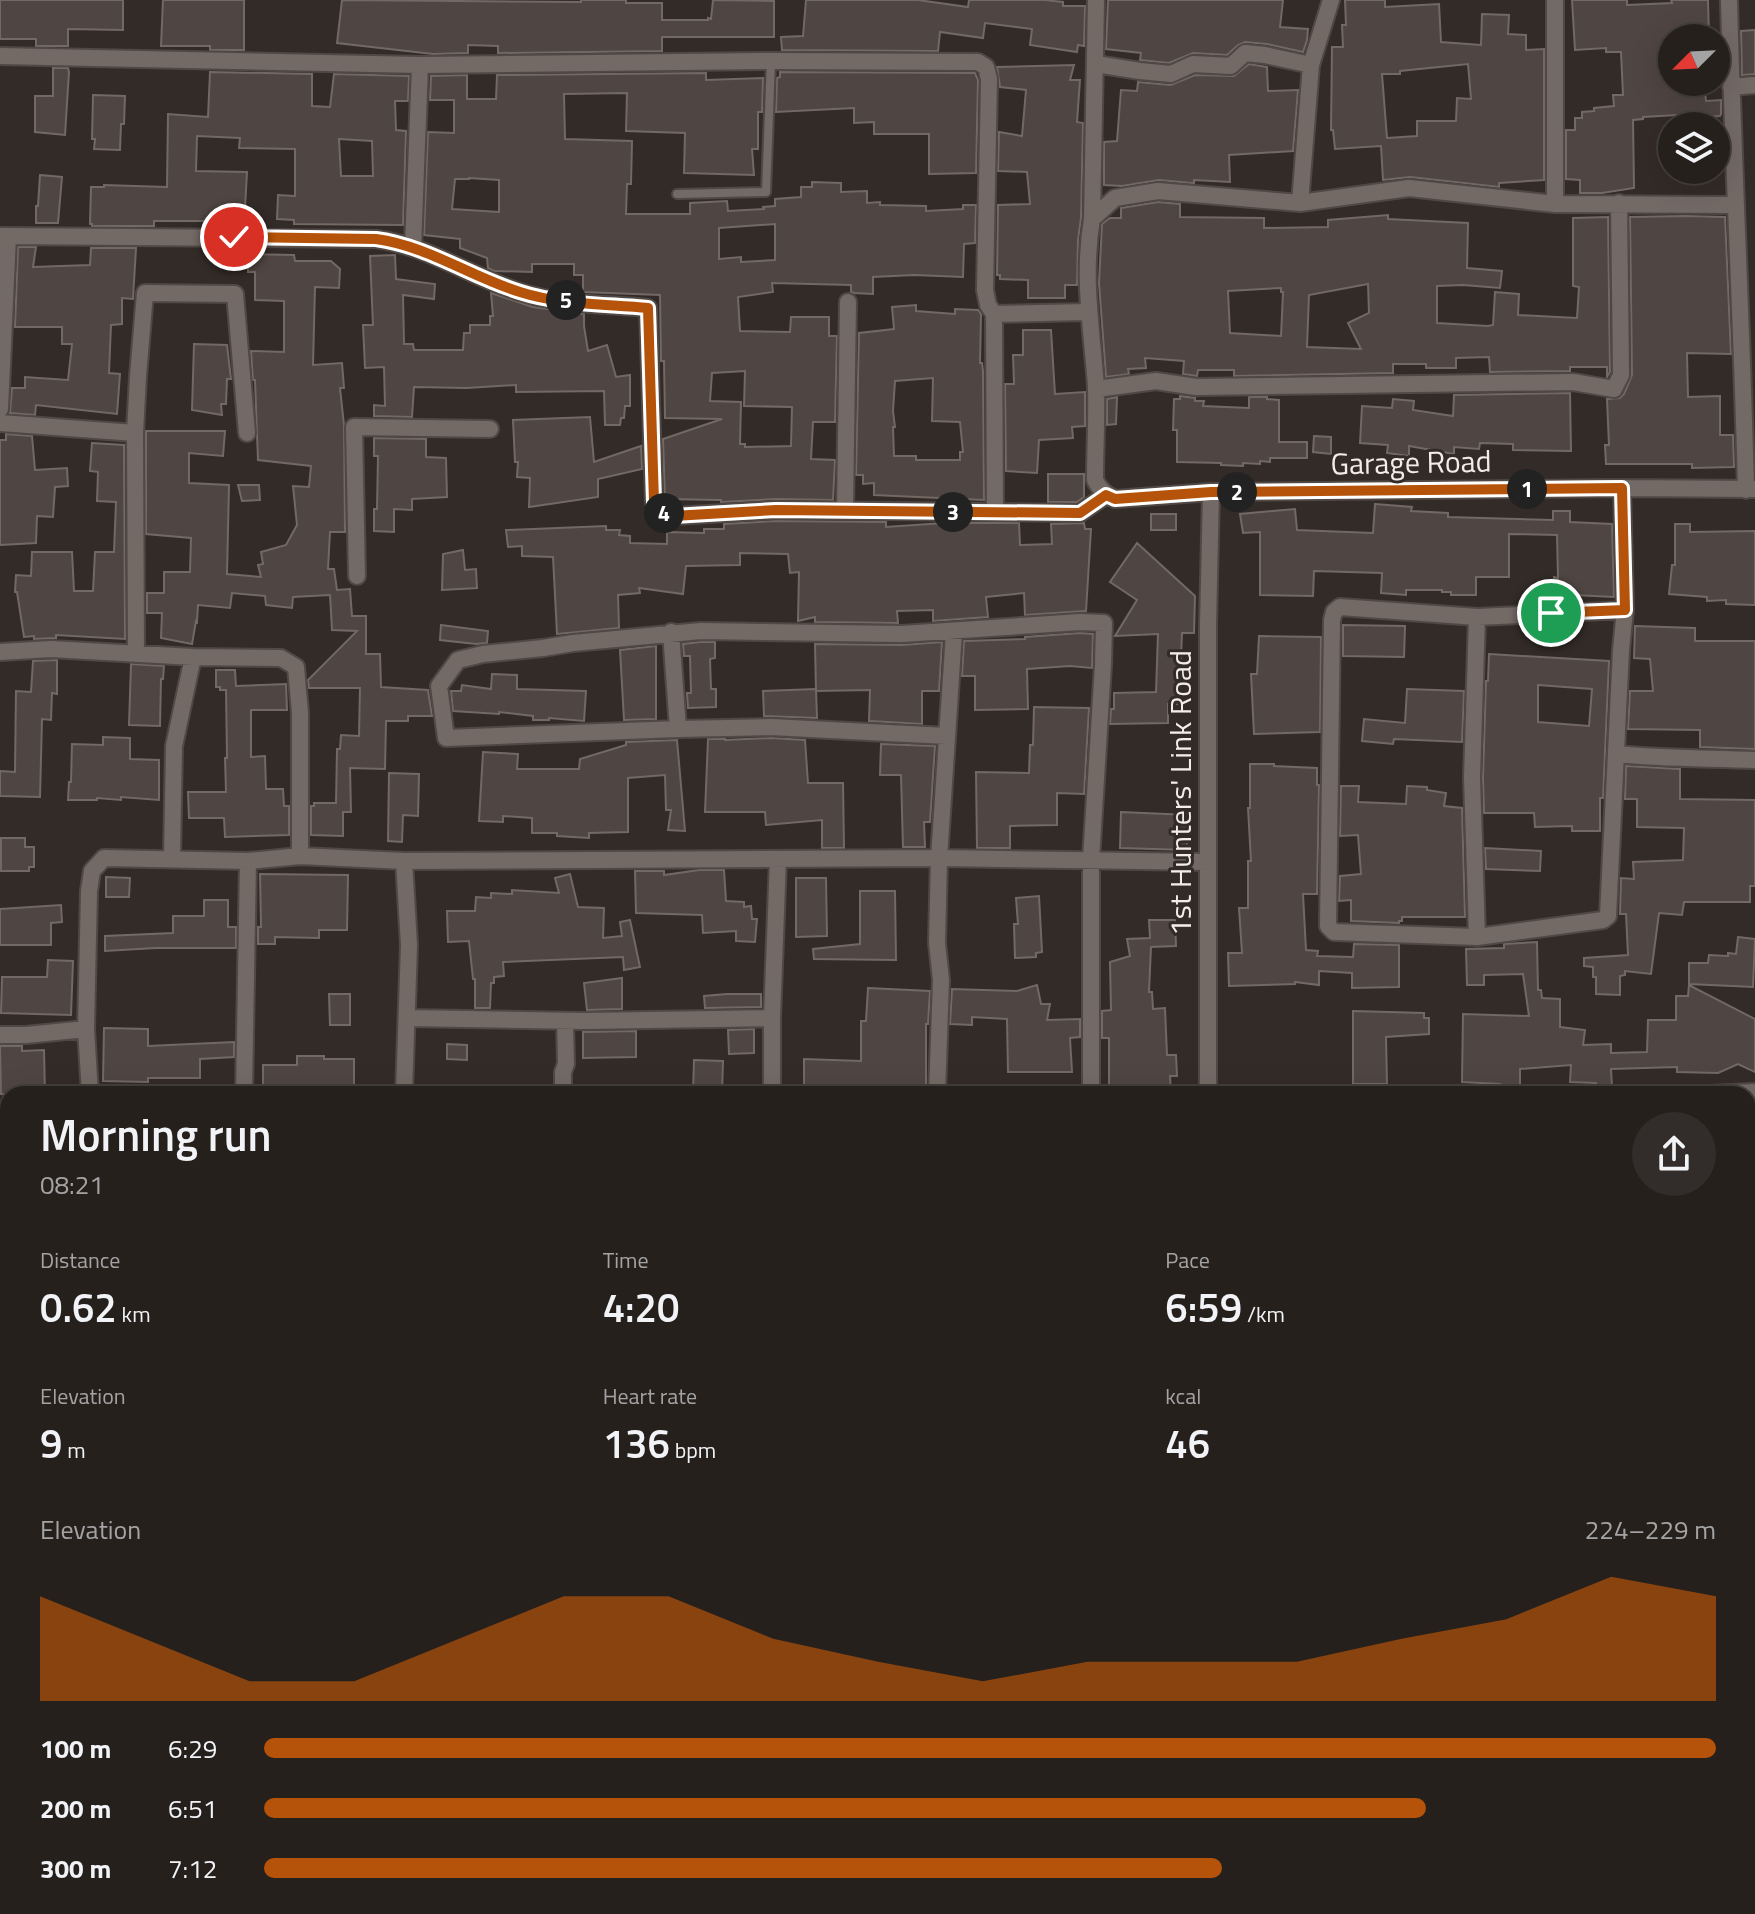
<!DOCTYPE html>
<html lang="en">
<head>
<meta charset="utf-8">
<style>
  :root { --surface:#26201d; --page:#322d2a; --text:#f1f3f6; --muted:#a4a3a4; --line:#423e3b; --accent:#b45309 }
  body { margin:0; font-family:"Titillium Web",sans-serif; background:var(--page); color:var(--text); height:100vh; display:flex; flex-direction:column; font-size:30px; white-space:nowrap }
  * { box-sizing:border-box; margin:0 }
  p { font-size:26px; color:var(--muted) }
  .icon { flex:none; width:44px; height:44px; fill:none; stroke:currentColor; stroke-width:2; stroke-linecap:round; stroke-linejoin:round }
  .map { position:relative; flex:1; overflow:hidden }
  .sheet { position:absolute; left:0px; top:1086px; width:1756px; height:828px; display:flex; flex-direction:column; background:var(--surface); border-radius:24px 24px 0 0; box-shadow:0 8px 32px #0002,0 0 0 2px var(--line) }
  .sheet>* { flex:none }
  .needle { width:52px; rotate:246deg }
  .tools { position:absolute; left:1658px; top:24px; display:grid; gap:16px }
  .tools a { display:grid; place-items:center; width:72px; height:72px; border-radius:50%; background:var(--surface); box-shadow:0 8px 32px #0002,0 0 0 2px var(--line); font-size:40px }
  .pin { position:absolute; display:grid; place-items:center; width:68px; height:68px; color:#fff; margin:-34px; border:4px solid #fff; border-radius:50%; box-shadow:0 2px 8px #0007 }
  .km { position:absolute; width:40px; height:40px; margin:-20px; border-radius:50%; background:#222; color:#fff; font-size:22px; line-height:40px; text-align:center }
  .round { display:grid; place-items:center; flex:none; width:84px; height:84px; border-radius:42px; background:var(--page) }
  .summary { display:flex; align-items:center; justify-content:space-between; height:136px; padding:0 40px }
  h1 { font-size:44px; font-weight:600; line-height:60px }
  .metrics { display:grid; grid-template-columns:repeat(3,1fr); gap:12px; height:136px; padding:8px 40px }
  .metrics div { display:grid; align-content:center }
  .metrics b { font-size:40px; font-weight:600 }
  .metrics small { font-size:22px; font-weight:400 }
  .metrics p { font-size:22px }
  .chart { height:224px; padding:16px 40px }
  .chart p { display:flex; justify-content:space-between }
  .chart svg { width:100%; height:144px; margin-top:8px; fill:var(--accent); opacity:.7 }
  ul { padding:0 40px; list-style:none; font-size:26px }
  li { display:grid; grid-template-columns:128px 96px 1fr; align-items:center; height:60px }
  li i { height:20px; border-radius:10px; background:var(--accent) }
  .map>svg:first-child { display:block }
  .building { fill:#4f4542; stroke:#726864; stroke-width:2; fill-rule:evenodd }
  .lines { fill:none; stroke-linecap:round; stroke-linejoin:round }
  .lane-casing { stroke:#4f4844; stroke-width:12 }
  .street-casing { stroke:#4f4844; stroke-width:20 }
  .lane { stroke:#736965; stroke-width:8 }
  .street { stroke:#736965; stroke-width:16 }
  .route-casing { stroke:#fff; stroke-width:16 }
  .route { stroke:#b45309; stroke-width:10 }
  .labels { text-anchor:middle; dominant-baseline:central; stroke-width:6; stroke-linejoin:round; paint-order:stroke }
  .street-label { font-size:30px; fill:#f2edea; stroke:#332b27 }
</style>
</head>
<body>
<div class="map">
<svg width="1755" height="1914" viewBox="0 0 1755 1914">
  <rect width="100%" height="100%" fill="#332b27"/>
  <!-- building -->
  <path class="building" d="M0,0H123V30L68,29V46H36V39H0Z
    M163,0H244V50H210V46H161Z
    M342,0L581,2V0H626V3H662V20H708V18L711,19L713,0L774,1V37H662V51L498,53V46L468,45V53L433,54L337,43Z
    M806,0H918L968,7L969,0H1045L1063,2V6H1085L1084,46L1078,45L1077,52L1030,45L1032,29L985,23L983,38L940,32L938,51L782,50L781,37L803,36Z
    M1108,0H1283L1280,27L1308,29L1307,40L1303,52L1267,44L1245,42L1238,45L1227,55L1193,53L1169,63L1140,60L1141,53L1106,49Z
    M1345,0H1385V7L1439,4L1441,42L1481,45L1482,14L1509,15L1508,34L1526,35V50L1544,49V180L1499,183V187L1410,177L1383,180L1381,146L1335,149L1333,130H1331L1332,47H1343L1342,25H1346ZM1468,64L1471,99L1457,98L1456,121H1417V136L1387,138L1382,74H1400V71Z
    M1572,0H1627V5L1672,3L1671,0H1708L1709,38H1672V49L1667,50L1672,82H1704L1706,101L1721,100V114L1720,116L1677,118V115L1643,117V119L1633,120L1634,188L1602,193H1580V180L1566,179V130H1575V118H1582V112L1594,111V108L1614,106L1613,95H1623L1621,52H1606V48L1575,50Z
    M1755,30V74L1742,75L1741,31Z
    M1249,64L1267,67L1268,91L1298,90L1293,151L1229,155L1230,182L1194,180V183H1191L1159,180L1122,186L1104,185V142L1117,141L1121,90L1137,91L1138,82L1171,85L1195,75L1234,76Z
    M1074,65L1070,80H1080L1077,122L1083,123L1081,218L1078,240L1077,285H1065V298H1028V280L1000,279V275H997L998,205L1030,204L1027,172L998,171L999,132L1022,136L1026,90L1000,87L997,67Z
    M53,68H68L69,72L65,135L35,132V96H53Z
    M210,72L312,74V106L330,107L334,74L409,76L408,101H395L396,130L406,131L403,225L294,224V220L277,219L278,195L295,196V149L239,148L240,138L197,136L196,171L247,172L244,226L204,224V221H154V226H92V224H90L91,187H104V185L167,187L168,114L208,117ZM339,139L372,141L373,176H341Z
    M780,72L975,73L978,80L976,173L929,174V134H874V122L854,123V108L776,112L777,78L780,77Z
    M706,73V80L763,78L762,112H758V149H752L754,175L684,173L685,133L626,131L627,93L564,94L565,139L632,141L631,184H627L626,214H690V203L727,201L728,211L764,209L763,207L775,206V199L801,197V187H812V182L841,183V192L867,191V203L880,202V205L926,206V211L963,209V205H976L975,243L964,244L963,277L914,275L873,277V294L854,293L851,292V285L772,283L773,292L738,297L740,331L790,332L791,317H829V336H837L835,422H813L811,459L835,460L833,500L776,499L721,502V500L665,499L663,439L722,419L665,418L664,361H661L660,295L583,292V275H574V264H532V272L494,271L488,268L487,258L460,248V239L424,235L428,132L454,133V100H430L431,76L467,75V99H496L497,75ZM469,178L499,180V212L452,209L455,179H469ZM775,224V260L741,262V257L719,259V228ZM745,371L744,406L792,407L791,446L745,447V444H740L741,402L710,401L712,373Z
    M93,95L125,96L124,124H121L120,150L94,149L95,139H92Z
    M40,175L62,177L58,223H36V206H38Z
    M1158,202L1180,204V217L1264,218V228L1328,227V220L1388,215V219L1468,223L1467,268L1502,271L1500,288L1463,285L1437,286V323L1488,326L1493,325L1495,292L1519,294L1518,315L1577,318L1579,287L1573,286V218L1608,217L1610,372L1607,377V367H1570V371L1490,372L1489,357L1456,358V368H1426V364H1393V373L1234,376V370H1198L1197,376L1183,374L1184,361L1145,358L1146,368L1128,369L1129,374L1106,377L1099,283L1102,224L1110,218H1121V208ZM1368,284L1369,313L1348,323L1361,349L1307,347L1309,295ZM1281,288V292H1283L1281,336L1230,333L1228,291Z
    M1685,216L1725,217L1731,354L1687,353L1688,397L1720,396V435H1733L1734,467L1692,468V464H1606L1605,445H1609L1607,399L1620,398L1624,394L1632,375L1630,217Z
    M18,247H36L33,267L90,265L91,248H136L133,299L122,298V324L111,325L109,373L120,374L117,414L36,405L35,415L10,413L12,388H25V377L68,380L72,344H62V327H15Z
    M248,254L294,255L295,261H331L340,269L339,288L315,287L313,365L342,363L344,388H340L344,425L345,532H330L328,569H334L337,590L350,589L352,616H366V654H380L381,687L428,690L432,716H408V721H386L385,769L350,768L351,812H343V836L311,835V806H314V803H336L337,749H340L341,735L359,736L360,688H309L308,680L357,631L332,630L330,595L293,597L292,608L266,605L265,596L232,593L230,608L198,605L197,622L196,621L192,644L161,638L162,613H147V593H164V572H190L191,538L146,534V431H225L223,456L189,453V483L229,485L227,574L261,577L258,565L263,564L261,552L286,545L297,525L293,486L309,487L311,466L258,460L255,380H253L251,351L284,352V301L255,300V272H248Z
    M395,255L396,279L435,284L434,299L403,295L404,344H413L414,350H463L464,333H470V325H490V316H493L491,293L533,307L584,314V326L588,351L607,345L616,377L630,375V406H625L624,418H621L620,425H605L604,391L516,392V385L467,388L414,387L412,417L374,416V405L385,406L384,367L365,368L363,325H373L370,256Z
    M916,305V311L955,314V309L978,310L981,314L980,363H982L983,371L984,500L874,495V483L863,484V475H856L859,333L894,329L892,307ZM933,378L932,421L960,422L963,452H960V460H916V456H894L893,427H895L893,411L895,381Z
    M1023,330H1051L1055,394L1085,392V426L1072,427L1073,438L1039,440L1037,473L1006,471L1005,384H1014L1013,355H1023Z
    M194,344L227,345L231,379H227L226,404H221L222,415L192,410Z
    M1570,393L1571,451L1513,450V444L1480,443L1479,449L1454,447V454L1409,446V456L1387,453L1388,445L1360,443L1362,406L1392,408L1393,399L1414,401L1413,410L1453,416L1454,395Z
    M1180,396L1195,398V401H1204L1203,406L1249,408V397H1267V399L1279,400V442H1307V458H1270V462L1260,461V464L1243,463V466L1221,465V463L1177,462V430H1173L1174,399H1180Z
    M1117,397L1116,424L1107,425V399Z
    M590,417L594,462L641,446L642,469L598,479V497L529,507L530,478L517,477L518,462H515L513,420Z
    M6,434L32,436L35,470L67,468L68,486L55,487L53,517L37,516L36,543L0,545V440H6Z
    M1314,436L1331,437V454L1313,452Z
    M374,438L426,439V457L446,458L447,497L412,499V510L394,509V532L374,531V509H377L378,456H374Z
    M92,443L124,445L125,639L56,635V638L34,639V636L24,637L17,592H15L16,575L31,576L32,552H72L74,591H93L95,552H114L116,502L97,501L98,472L90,471Z
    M1048,474H1084V497L1077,502H1048Z
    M238,485H259L260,500L242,501Z
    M1375,504L1412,507L1411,511L1448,513V517L1553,520V511H1570V522L1612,524L1614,597L1553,594L1554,577L1558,578L1557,535L1509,534V577H1476V595H1451V592H1442V590H1406V595L1381,593L1382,573L1314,571L1313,596L1260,595V532L1243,533L1240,514L1295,509L1297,530L1373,533Z
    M1151,514H1176V530H1151Z
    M776,521L886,522V527L944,523H1019L1020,545L1052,544L1051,524L1084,523L1085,529H1091L1086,611L1025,615L1024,593L986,597L988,617L933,621V610L897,611L898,623L815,622V617L798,621L799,572L790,573L788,554L740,553V565L686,566L683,594L639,588L640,593L618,595L619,628L557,634L553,557L522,556V546L508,547L506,530L606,526V530H620L619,535L630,536V543L667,544V532L704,533V529H724V524Z
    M1675,524H1690V532L1755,531V605L1726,604V600L1707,601V597L1669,594L1672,565H1675Z
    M1137,543L1195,596L1194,633H1182L1179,704H1168V723L1110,724L1111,709H1114V693L1156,692L1158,634L1115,636L1137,600L1110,582Z
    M463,550L465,570L476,569L477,588L442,590L443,554Z
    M441,625L488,631L487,643L476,644L440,640Z
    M1343,625L1405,626L1404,657L1343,656Z
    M1635,626L1695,628V641H1755V749L1700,747V730L1628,729L1630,691H1653L1650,659L1634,658Z
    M1080,633L1093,634L1092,668L1070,666L1027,669L1028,709L975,710V676H962L964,641L1025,639V637Z
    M1259,636L1321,637L1320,732L1254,734L1251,674H1257Z
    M701,642H715V658L710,659L711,689H716V707L688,708L687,693H691L690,656H684L683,644Z
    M942,642L939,691H922V724L869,721L870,690L816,691L815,644L902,645Z
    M656,646V719L624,720L620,650Z
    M1489,654L1609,661L1603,798H1600V831H1572V826L1535,827L1534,813H1484L1483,778L1486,681H1488ZM1538,685L1592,689L1589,726L1538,722Z
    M57,660V694L52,693L51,720L42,719L40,797L0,796V771L15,772L16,691L31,692L33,661Z
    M131,664L164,666L163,679H161L160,726L129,725Z
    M216,670H235L236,686L286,684L287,710H251V757L265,756L266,789H283L284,806H289V835L225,837L224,818H189L188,792H226L225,758H227L226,690H220V687H216Z
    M492,674L517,675V689L586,691L584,721L549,718V720H533V716L499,712V714L453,711L451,691H461L462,685L491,689Z
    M816,689L817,718L764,716L763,691Z
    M1407,689L1464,691L1462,742L1394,739L1393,744L1362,741L1364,719L1405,723Z
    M1034,707L1089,708L1084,794L1057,793V825L1010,826V848H977L976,772L1029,773L1030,745H1033Z
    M103,737L130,738V759L159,760V800L121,797V800L97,798V800H68L69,782H71L72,744L103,745Z
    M771,738L805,740L808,783H843L844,848H822V820L766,825L765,812H705L708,739H725V740Z
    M677,740L685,831L668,830L671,810H666L665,775L628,778V832L589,833V838L557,836V833H532V818L503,816V822L479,821L483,752L518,754L517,769H579L580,759L626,745V742Z
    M881,744L935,746L930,822H924L925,847H903L901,775H880Z
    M1250,764H1274V766L1317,768V785H1319L1317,894H1303L1306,950L1318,951L1317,956L1353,957L1354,944L1399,945V987L1352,988V973L1319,971V985L1295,982V984L1229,986L1228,953H1242L1239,908H1248V861H1251L1248,808H1250Z
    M1626,766L1680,769V799L1755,800V886H1750V902H1684L1682,915L1659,913L1651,974L1625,971V975L1620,976V995L1596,994V977H1593V967L1584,966V958L1628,955L1626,914H1620L1621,878L1634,879L1633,862L1683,860L1684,828L1637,827V799H1625Z
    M389,773L419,774L418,816L403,815L402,842L388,841Z
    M1341,786H1359L1358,802L1406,804L1407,786L1427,787V790L1446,793L1444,806L1462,808L1465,917H1402V921H1399V923L1351,921V900L1339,901L1340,876L1361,874L1358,835L1340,836Z
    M1121,812L1188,815L1187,850L1120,848Z
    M1,838H25V847H34V867H29V871H1Z
    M1485,848L1541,851L1540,871L1486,869Z
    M699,870H724L726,901L744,902V907L751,906L752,919H757L755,942L736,941V931L703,933L702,915L636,913L635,871H664V875Z
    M260,874L348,875L347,930H319V938L275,937V944H258V927H261Z
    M570,874L578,907L604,908L603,938L622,936L620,922L630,920L640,967L624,970L623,957L503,962L504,976L494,977V983H491L490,1008H475V979H473L469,941L448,942L447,911H475L476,897L491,898V893L512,894V890L559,893L555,878Z
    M106,877L130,878L129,897H106Z
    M796,878H826L827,936L796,937Z
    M860,891H895L896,960L814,959L813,949L860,944Z
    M1039,896L1042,952L1036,953V957L1015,958L1014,924H1018L1016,898Z
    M204,900H228V927H236V948H156L105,951V936L173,933V916H204Z
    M61,905L62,922L51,923V945H0V909Z
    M1149,920H1175L1176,946L1151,947L1149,992H1152L1153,1009L1165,1008L1167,1055H1176L1177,1076H1170L1171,1094H1141L1140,1089L1109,1090V1038H1102V1011L1111,1010L1110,962L1130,956L1127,939L1150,938Z
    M1738,937L1755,939L1753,987L1689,984V963H1708L1709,955L1728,956V953L1736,954Z
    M1537,942L1538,990H1541L1542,998L1560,999V1027L1585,1030L1583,1045L1611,1044V1053L1647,1052L1648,1020H1676V996H1688L1689,985L1755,1019V1072L1738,1064L1718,1073L1677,1072V1067L1611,1069L1612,1087H1596V1083L1570,1082L1571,1065L1520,1069V1087H1500V1084L1462,1082L1463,1014L1529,1016L1523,974L1484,975V985H1467L1466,949L1504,948V944Z
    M48,960L73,961L71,1015L1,1013L2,977H47Z
    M622,978V1009L587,1010L584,983Z
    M1037,985L1041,1004H1050L1047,1020L1080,1019V1037L1070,1038L1072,1072H1008L1007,1019L972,1017V1025L950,1024L952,989L1017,991Z
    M868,988L930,991L928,1024H926V1094H804V1059L861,1061V1021H866Z
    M329,994H350V1025H330Z
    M727,994H761V1007L705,1008L704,996Z
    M1353,1011L1424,1013V1018H1429V1034L1386,1037L1387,1084H1353Z
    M104,1028L148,1029V1046L234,1042V1057L200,1059V1078H148V1082L103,1081Z
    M754,1029V1053L729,1054L728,1030Z
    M636,1031V1057L583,1058V1032Z
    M447,1044L467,1045V1060L447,1059Z
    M0,1046H22V1051L44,1050L45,1094H1Z
    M297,1056H324V1059H354V1094H263V1065H297Z
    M694,1060L723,1061L722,1094L693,1093Z"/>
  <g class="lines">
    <!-- lane casing -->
    <g class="lane-casing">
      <path id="lane" d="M677,194L766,192L771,61"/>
    </g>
    <!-- street casing -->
    <g class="street-casing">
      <path id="street" d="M1096,0L1092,219C1082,278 1092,329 1096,387C1097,417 1095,449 1095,480C1100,490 1105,494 1115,499L1211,492L1622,488L1755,489
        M1729,0C1733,163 1742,326 1746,490
        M0,56L420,65L771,61L978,62L986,67L989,79L985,290L988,305L994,314L1088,312
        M1096,64L1140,71L1171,74L1193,64L1231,66L1245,53L1265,55L1311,65
        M1731,87L1755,85
        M1300,203L1311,65L1331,0
        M1555,204V0
        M1092,219L1115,198L1158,191L1300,203L1409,188L1555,204L1735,205
        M0,236L376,239C428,246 471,277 520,292C560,305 606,304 648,308L654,502L661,512L673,516L776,510L995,512L994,314
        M413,247L420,65
        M1096,389L1156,381L1196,387L1573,382L1614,389L1621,375L1619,203
        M0,409L8,236
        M0,423L135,433
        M845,510L848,302
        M995,512L1080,513L1106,495
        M357,576L354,427L490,429
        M1477,617L1625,610
        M671,632L678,729
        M0,652L51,649L193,657L281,658L296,667L300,713V856
        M136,654L135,433L138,376L145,293L235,294L247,433
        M947,736L771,727L678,729L446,738L439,686L458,660L483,654L543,648L573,643L701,631L902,634L1080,622L1104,623L1103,665L1091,860V1094
        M1617,754C1663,759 1709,758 1755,760
        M172,858L174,746L193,657
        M404,861L409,945L404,1094
        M1477,937L1472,778L1477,617L1340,607L1334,612L1332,620L1328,926L1334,932L1477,937L1603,920L1608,916L1621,650L1625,610L1622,488
        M407,1018L583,1021L772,1018
        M0,1035H26L86,1029
        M90,1094L86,1029L89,891L92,871L104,858L248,861L300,856L404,861L939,858L1208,862
        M244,1094L248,861
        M563,1094V1072L566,1064L565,1021
        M772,1094V1018L778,859
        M937,1094L941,980L937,943L939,858L954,632
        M1208,1094V625L1211,492
        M1709,1094L1755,1092
        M0,1228L8,1227
        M0,1381H8
        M0,1651L8,1652
        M1748,1737L1755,1736
        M0,1767H8
        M1200,1906L1276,1914
        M1692,1906L1755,1908
        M383,1914L384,1912
        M911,1914L917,1906
        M1124,1914L1125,1906
        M1329,1914L1333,1906"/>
    </g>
    <!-- lane -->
    <use href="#lane" class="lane"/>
    <!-- street -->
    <use href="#street" class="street"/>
  </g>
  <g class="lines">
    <!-- route casing -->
    <g class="route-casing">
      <path id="route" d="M234,237L376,239C428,246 471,277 520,292C560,305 606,304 648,308L654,502L661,512L673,516L776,510L1080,513L1106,495L1115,499L1211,492L1622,488L1625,610L1551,613"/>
    </g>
    <!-- route -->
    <use href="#route" class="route"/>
  </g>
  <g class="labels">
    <!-- street labels -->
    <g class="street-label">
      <text transform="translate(1411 462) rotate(-1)">Garage Road</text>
      <text transform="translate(1180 793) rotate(-90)">1st Hunters' Link Road</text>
    </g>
  </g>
</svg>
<div class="tools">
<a><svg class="needle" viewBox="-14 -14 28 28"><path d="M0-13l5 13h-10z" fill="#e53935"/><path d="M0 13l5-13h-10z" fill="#a4a3a4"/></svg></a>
<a><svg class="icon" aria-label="layers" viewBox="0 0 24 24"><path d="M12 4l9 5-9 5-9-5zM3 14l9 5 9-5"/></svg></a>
</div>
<div class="pin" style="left:1551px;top:613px;background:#1e9e55"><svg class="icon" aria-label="arrive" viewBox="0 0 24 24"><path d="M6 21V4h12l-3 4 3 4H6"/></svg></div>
<div class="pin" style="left:234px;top:237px;background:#d93025"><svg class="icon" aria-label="check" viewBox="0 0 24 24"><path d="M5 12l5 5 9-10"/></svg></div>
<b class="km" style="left:1527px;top:489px">1</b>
<b class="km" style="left:1237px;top:492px">2</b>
<b class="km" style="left:953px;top:512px">3</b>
<b class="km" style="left:664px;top:513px">4</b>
<b class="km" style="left:566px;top:300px">5</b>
<section class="sheet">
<div class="summary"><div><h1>Morning run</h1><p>08:21</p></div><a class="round"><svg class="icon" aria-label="share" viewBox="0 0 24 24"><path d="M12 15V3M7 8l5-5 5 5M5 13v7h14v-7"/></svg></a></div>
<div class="metrics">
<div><p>Distance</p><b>0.62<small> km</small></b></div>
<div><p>Time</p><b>4:20</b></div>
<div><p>Pace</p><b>6:59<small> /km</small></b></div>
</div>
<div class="metrics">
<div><p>Elevation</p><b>9<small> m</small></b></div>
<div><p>Heart rate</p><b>136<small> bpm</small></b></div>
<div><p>kcal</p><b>46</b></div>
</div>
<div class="chart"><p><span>Elevation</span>224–229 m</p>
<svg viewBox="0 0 160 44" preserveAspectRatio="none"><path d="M0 44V12L10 25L20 38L30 38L40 25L50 12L60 12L70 25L80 32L90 38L100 32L110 32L120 32L130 25L140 19L150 6L160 12V44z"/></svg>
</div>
<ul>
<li><b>100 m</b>6:29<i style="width:100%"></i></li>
<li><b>200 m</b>6:51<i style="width:80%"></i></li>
<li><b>300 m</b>7:12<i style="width:66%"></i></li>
</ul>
</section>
</div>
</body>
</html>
